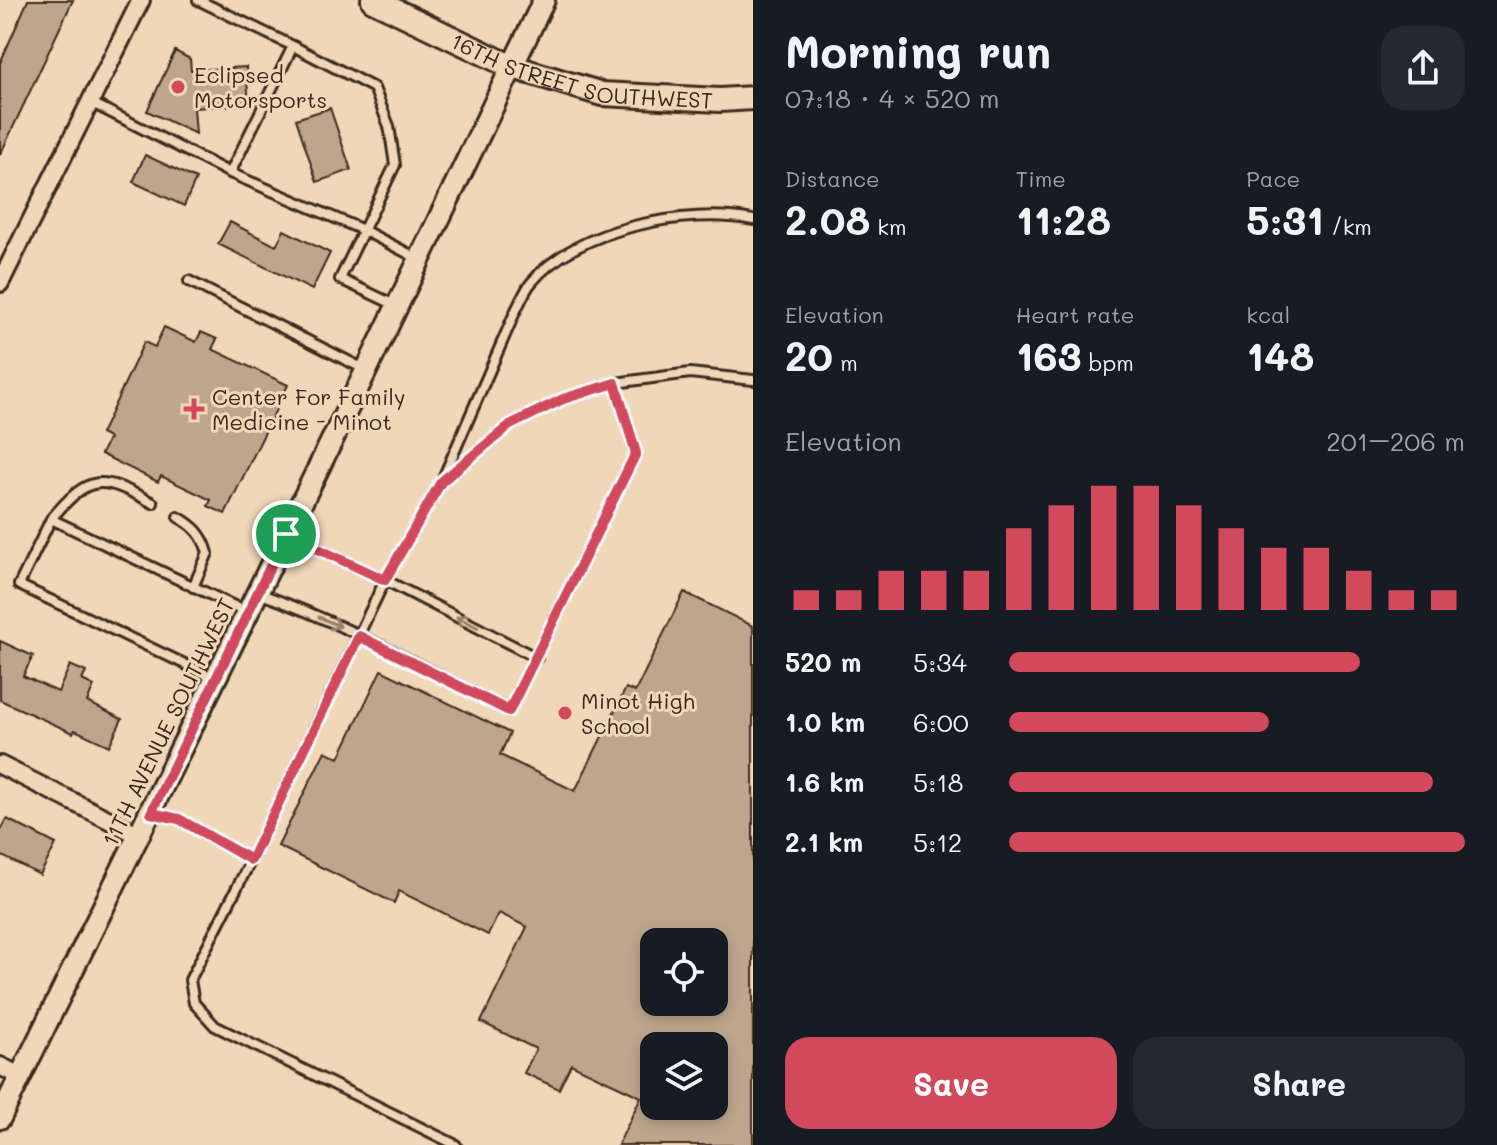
<!DOCTYPE html>
<html lang="en">
<head>
<meta charset="utf-8">
<style>
  :root { --surface:#171b24; --page:#242831; --text:#f1f3f6; --muted:#9ea1a6; --accent:#d1495b }
  body { margin:0; font-family:Mali,sans-serif; background:var(--page); color:var(--text); height:100vh; display:flex; flex-direction:column; font-size:30px; white-space:nowrap }
  * { box-sizing:border-box; margin:0 }
  p { font-size:26px; color:var(--muted) }
  .icon { flex:none; width:44px; height:44px; fill:none; stroke:currentColor; stroke-width:2; stroke-linecap:round; stroke-linejoin:round }
  .map { position:relative; flex:1; overflow:hidden }
  .drawer { display:flex; flex-direction:column; background:var(--surface); width:744px }
  .drawer>* { flex:none }
  .fabs { position:absolute; left:640px; top:928px; display:grid; gap:16px }
  .fabs a { display:grid; place-items:center; width:88px; height:88px; border-radius:16px; background:var(--surface); box-shadow:0 4px 12px #0003; font-size:40px }
  .pin { position:absolute; display:grid; place-items:center; width:68px; height:68px; color:#fff; margin:-34px; border:4px solid #fff; border-radius:50%; box-shadow:0 2px 8px #0007 }
  .round { display:grid; place-items:center; flex:none; width:84px; height:84px; border-radius:24px; background:var(--page) }
  .headline { display:flex; align-items:center; justify-content:space-between; height:136px; padding:0 32px }
  h1 { font-size:44px; font-weight:700; line-height:60px }
  .figures { display:grid; grid-template-columns:repeat(3,1fr); gap:12px; height:136px; padding:8px 32px }
  .figures div { display:grid; align-content:center }
  .figures b { font-size:40px; font-weight:700 }
  .figures small { font-size:22px; font-weight:400 }
  .figures p { font-size:22px }
  .chart { height:224px; padding:16px 32px }
  .chart p { display:flex; justify-content:space-between }
  .chart svg { width:100%; height:144px; margin-top:8px; stroke:var(--accent); stroke-width:6 }
  .primary-button { display:flex; gap:16px; margin-top:auto; padding:16px 32px }
  .primary-button a { flex:1; height:92px; border-radius:24px; background:var(--accent); color:#fff; font-size:32px; font-weight:700; line-height:92px; text-align:center }
  .primary-button a+a { background:var(--page); color:var(--text) }
  ul { padding:0 32px; list-style:none; font-size:26px }
  li { display:grid; grid-template-columns:128px 96px 1fr; align-items:center; height:60px }
  li i { height:20px; border-radius:10px; background:var(--accent) }
  main { display:flex; flex:1; min-height:0 }
  .map>svg:first-child { display:block }
  .building { fill:#bea68d; stroke:#3b2a1e; stroke-width:2; fill-rule:evenodd }
  .lines { fill:none; stroke-linecap:round; stroke-linejoin:round }
  .service-casing { stroke:#3b2a1e; stroke-width:14 }
  .minor-casing { stroke:#3b2a1e; stroke-width:22 }
  .tertiary-casing { stroke:#3b2a1e; stroke-width:26 }
  .secondary-casing { stroke:#3b2a1e; stroke-width:28 }
  .service { stroke:#f0d7b8; stroke-width:8 }
  .minor { stroke:#f0d7b8; stroke-width:16 }
  .tertiary { stroke:#f0d7b8; stroke-width:20 }
  .secondary { stroke:#f0d7b8; stroke-width:22 }
  .oneway { stroke:#96806b }
  .route-casing { stroke:#fff; stroke-width:16 }
  .route { stroke:#d1495b; stroke-width:10 }
  .poi-dot { fill:#d1495b; stroke:#f0d7b8; stroke-width:3 }
  .labels { text-anchor:middle; dominant-baseline:central; stroke-width:6; stroke-linejoin:round; paint-order:stroke }
  .street-label { font-size:22px; fill:#3b2a1e; stroke:#f0d7b8 }
  .poi-label { font-size:22px; fill:#3b2a1e; stroke:#f0d7b8; text-anchor:start }
</style>
</head>
<body>
<main>
<div class="map">
<svg width="753" height="1145" viewBox="0 0 753 1145">
  <rect width="100%" height="100%" fill="#f0d7b8"/>
  <filter id="ink" filterUnits="userSpaceOnUse"><feTurbulence type="fractalNoise" baseFrequency=".0125" numOctaves="2"/><feDisplacementMap in="SourceGraphic" scale="16" xChannelSelector="R" yChannelSelector="G"/><feConvolveMatrix kernelMatrix="1 2 1 2 8 2 1 2 1" color-interpolation-filters="sRGB"/></filter>
  <g filter="url(#ink)">
    <!-- building -->
    <path class="building" d="M28,0H73L0,155V63Z
      M175,51L190,59L191,70L246,67L249,104L194,108L196,134L147,111Z
      M330,108L351,170L317,182L296,119Z
      M145,155L196,179L184,206L133,182Z
      M230,222L276,246L284,230L330,253L312,290L218,244Z
      M164,327L196,342L201,332L217,339L212,349L288,385L225,514L208,506L211,500L161,476L158,482L101,454L109,438L101,434L144,342L155,347Z
      M684,592L753,626V1145H618L641,1097L571,1064L559,1089L524,1073L536,1049L481,1022L527,927L499,913L488,935L399,891L394,903L278,846L325,751L339,758L381,670L510,733L500,755L575,791L626,688L635,692ZM654,942H714V1002H654ZM654,1046H714V1106H654Z
      M0,641L33,656L23,676L58,692L70,665L86,672L82,680L94,686L87,702L122,719L109,746L75,730L73,733L0,700Z
      M7,819L56,844L40,875L0,855V832Z"/>
    <g class="lines">
      <!-- service casing -->
      <g class="service-casing">
        <path id="service" d="M198,0L293,46L230,173
          M293,46L374,88L389,126L395,165L340,279L395,305
          M90,102L230,173L363,230L417,258
          M189,281L366,370
          M443,478L516,310C521,301 525,290 531,283C575,228 688,207 753,220
          M178,517C194,526 203,535 208,553L193,587
          M51,519C90,473 101,475 153,503
          M287,534L385,580L537,658
          M258,593C345,623 427,670 509,711L636,453L615,383
          M214,678L19,585L51,519L247,612
          M152,813L179,819L251,860
          M456,1145L215,1026L194,1003L190,980L251,860L385,580L441,482L510,425L563,399L615,383L690,373L753,380"/>
      </g>
      <!-- minor casing -->
      <g class="minor-casing">
        <path id="minor" d="M0,283L141,0
          M0,765L139,835
          M0,1066L20,1076"/>
      </g>
      <!-- tertiary casing -->
      <g class="tertiary-casing">
        <path id="tertiary" d="M0,1118L366,371L544,0"/>
      </g>
      <!-- secondary casing -->
      <g class="secondary-casing">
        <g id="secondary">
          <path id="s1" d="M373,0L510,66L602,94L720,100L753,98"/>
        </g>
      </g>
      <!-- service -->
      <use href="#service" class="service"/>
      <!-- minor -->
      <use href="#minor" class="minor"/>
      <!-- tertiary -->
      <use href="#tertiary" class="tertiary"/>
      <!-- secondary -->
      <use href="#secondary" class="secondary"/>
    </g>
    <!-- one-way arrows -->
    <defs><path id="oneway-shaft" d="M-6 0H5M1.5-3L5.5 0L1.5 3" fill="none" stroke-width="1.6" stroke-linecap="round" stroke-linejoin="round" transform="scale(2)"/></defs>
    <g class="oneway">
      <use href="#oneway-shaft" transform="translate(330 622) rotate(24)"/>
      <use href="#oneway-shaft" transform="translate(467 622) rotate(-153)"/>
    </g>
  </g>
  <g class="lines" filter="url(#ink)">
    <!-- route casing -->
    <g class="route-casing">
      <path id="route" d="M615,383L636,453L509,711L359,636L251,860L179,819L151,813L286,534L385,580L441,482L510,425L563,399Z"/>
    </g>
    <!-- route -->
    <use href="#route" class="route"/>
  </g>
  <!-- markers -->
  <g class="poi-dot">
    <circle cx="178" cy="87" r="8"/>
    <path d="M190 397h8v8h8v8h-8v8h-8v-8h-8v-8h8z"/>
    <circle cx="565" cy="713" r="8"/>
  </g>
  <g class="labels">
    <!-- street labels -->
    <g class="street-label">
      <text stroke="none"><textPath href="#s1" startOffset="224">16TH STREET SOUTHWEST</textPath></text>
      <text transform="translate(168 722) rotate(-64)">11TH AVENUE SOUTHWEST</text>
    </g>
    <!-- poi labels -->
    <g class="poi-label">
      <text x="194" y="74">Eclipsed<tspan x="194" dy="25">Motorsports</tspan></text>
      <text x="212" y="396">Center For Family<tspan x="212" dy="25">Medicine - Minot</tspan></text>
      <text x="581" y="700">Minot High<tspan x="581" dy="25">School</tspan></text>
    </g>
  </g>
</svg>
<div class="fabs">
<a><svg class="icon" aria-label="locate" viewBox="0 0 24 24"><circle cx="12" cy="12" r="6"/><path d="M12 2v4M12 18v4M2 12h4M18 12h4"/></svg></a>
<a><svg class="icon" aria-label="layers" viewBox="0 0 24 24"><path d="M12 4l9 5-9 5-9-5zM3 14l9 5 9-5"/></svg></a>
</div>
<div class="pin" style="left:286px;top:534px;background:#1e9e55"><svg class="icon" aria-label="arrive" viewBox="0 0 24 24"><path d="M6 21V4h12l-3 4 3 4H6"/></svg></div>
</div>
<section class="drawer">
<div class="headline"><div><h1>Morning run</h1><p>07:18 · 4 × 520 m</p></div><a class="round"><svg class="icon" aria-label="share" viewBox="0 0 24 24"><path d="M12 15V3M7 8l5-5 5 5M5 13v7h14v-7"/></svg></a></div>
<div class="figures">
<div><p>Distance</p><b>2.08<small> km</small></b></div>
<div><p>Time</p><b>11:28</b></div>
<div><p>Pace</p><b>5:31<small> /km</small></b></div>
</div>
<div class="figures">
<div><p>Elevation</p><b>20<small> m</small></b></div>
<div><p>Heart rate</p><b>163<small> bpm</small></b></div>
<div><p>kcal</p><b>148</b></div>
</div>
<div class="chart"><p><span>Elevation</span>201–206 m</p>
<svg viewBox="0 0 160 44" preserveAspectRatio="none"><path d="M5 44V38M15 44V38M25 44V32M35 44V32M45 44V32M55 44V19M65 44V12M75 44V6M85 44V6M95 44V12M105 44V19M115 44V25M125 44V25M135 44V32M145 44V38M155 44V38"/></svg>
</div>
<ul>
<li><b>520 m</b>5:34<i style="width:77%"></i></li>
<li><b>1.0 km</b>6:00<i style="width:57%"></i></li>
<li><b>1.6 km</b>5:18<i style="width:93%"></i></li>
<li><b>2.1 km</b>5:12<i style="width:100%"></i></li>
</ul>
<div class="primary-button"><a>Save</a><a>Share</a></div>
</section>
</main>
</body>
</html>
